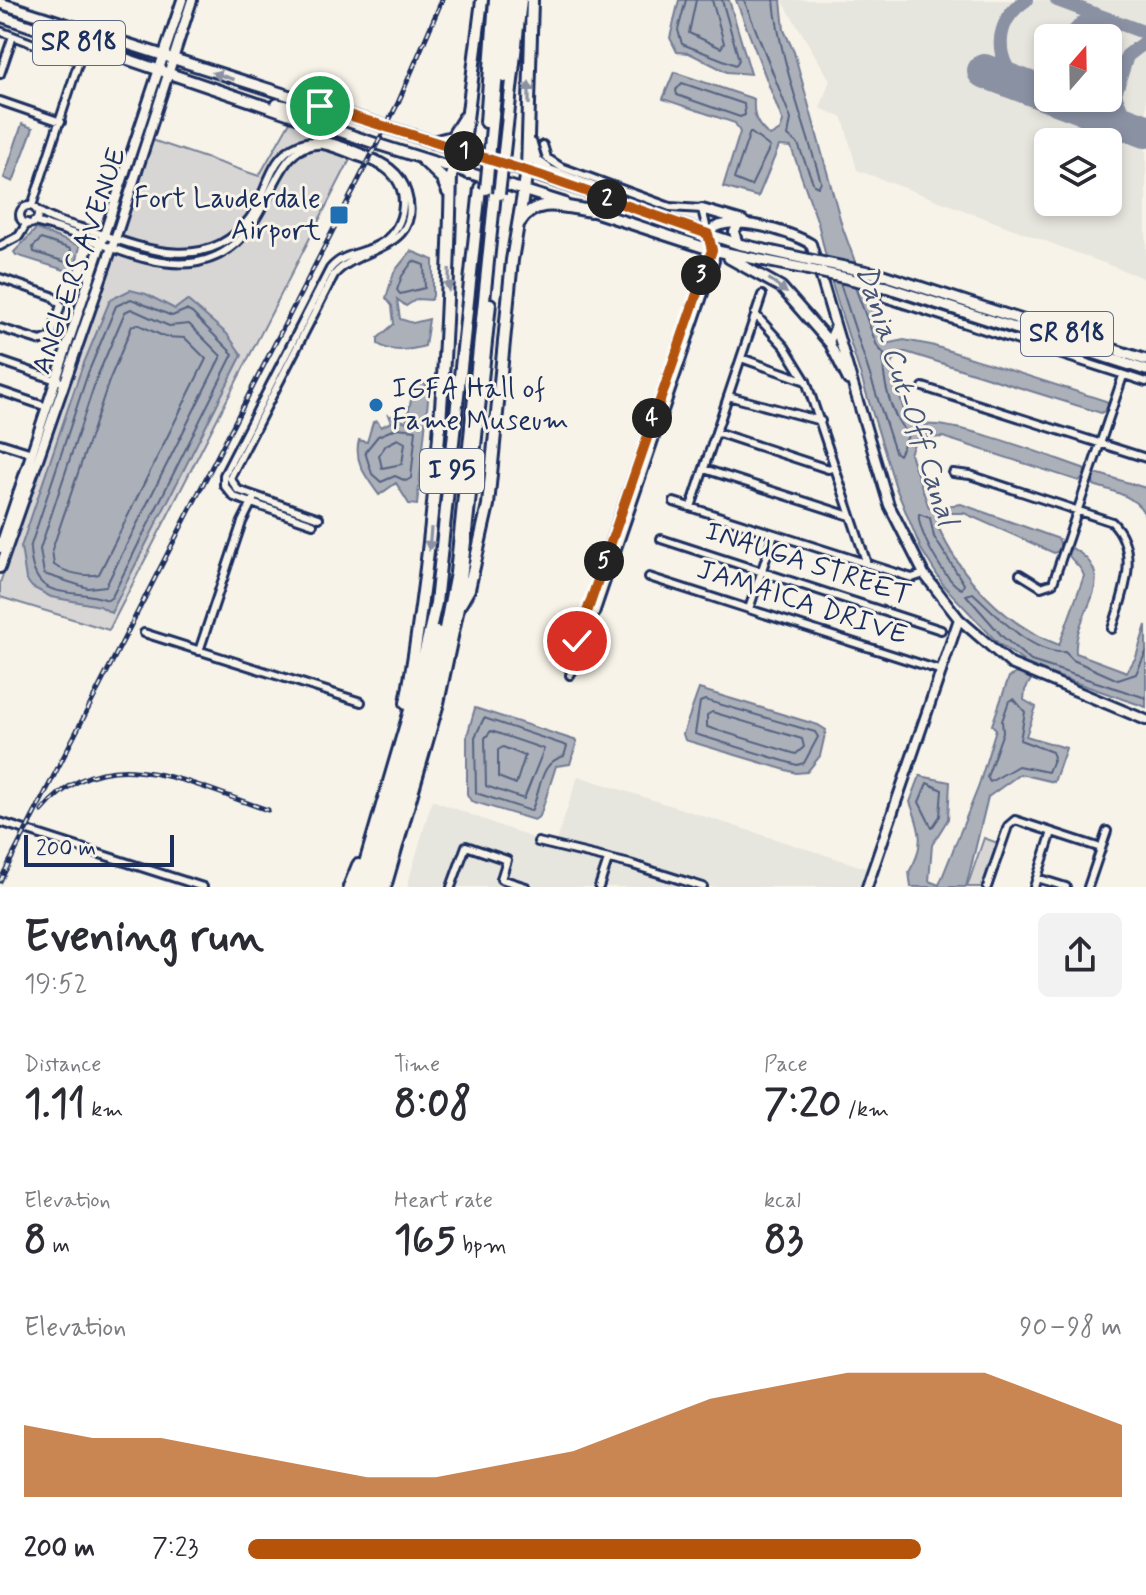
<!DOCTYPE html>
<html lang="en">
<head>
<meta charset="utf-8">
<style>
  :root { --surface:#fff; --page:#f2f2f3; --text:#2b2b33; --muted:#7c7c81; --accent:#b45309 }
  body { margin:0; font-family:Mynerve,sans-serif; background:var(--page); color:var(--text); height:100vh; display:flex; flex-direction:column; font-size:30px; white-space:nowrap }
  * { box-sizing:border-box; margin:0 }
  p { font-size:26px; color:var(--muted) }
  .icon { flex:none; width:44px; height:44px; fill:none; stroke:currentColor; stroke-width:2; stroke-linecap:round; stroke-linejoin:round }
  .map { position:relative; height:887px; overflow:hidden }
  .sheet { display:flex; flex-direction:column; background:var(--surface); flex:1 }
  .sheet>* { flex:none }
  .needle { width:52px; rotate:20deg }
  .controls { position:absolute; left:1034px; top:24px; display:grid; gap:16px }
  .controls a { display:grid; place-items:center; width:88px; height:88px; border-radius:12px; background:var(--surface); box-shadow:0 4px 12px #0003; font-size:40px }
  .scale { position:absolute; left:24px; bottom:20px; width:150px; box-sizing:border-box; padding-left:8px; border:4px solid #1b2f5e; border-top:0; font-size:22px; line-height:28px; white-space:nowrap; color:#1b2f5e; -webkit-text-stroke:6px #f7f3e8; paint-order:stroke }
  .pin { position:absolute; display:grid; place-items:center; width:68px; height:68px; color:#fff; margin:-34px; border:4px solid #fff; border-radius:50%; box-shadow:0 2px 8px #0007 }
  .km { position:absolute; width:40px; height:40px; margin:-20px; border-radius:50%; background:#222; color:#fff; font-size:22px; line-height:40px; text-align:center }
  .round { display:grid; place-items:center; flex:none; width:84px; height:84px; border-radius:12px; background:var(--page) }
  .head { display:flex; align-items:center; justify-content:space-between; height:136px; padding:0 24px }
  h1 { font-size:44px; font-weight:700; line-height:60px }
  .metrics { display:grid; grid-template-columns:repeat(3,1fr); gap:12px; height:136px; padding:8px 24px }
  .metrics div { display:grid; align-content:center }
  .metrics b { font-size:40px; font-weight:700 }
  .metrics small { font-size:22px; font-weight:400 }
  .metrics p { font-size:22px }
  .chart { height:224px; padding:16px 24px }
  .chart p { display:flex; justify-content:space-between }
  .chart svg { width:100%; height:144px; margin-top:8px; fill:var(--accent); opacity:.7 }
  ul { padding:0 24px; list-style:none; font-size:26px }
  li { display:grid; grid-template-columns:128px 96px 1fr; align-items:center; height:60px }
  li i { height:20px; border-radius:10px; background:var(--accent) }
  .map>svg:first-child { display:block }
  .built { fill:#e6e5de; fill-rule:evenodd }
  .green { fill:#d7d6d4; stroke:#798299; stroke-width:2 }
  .water { fill:#acb0b9; stroke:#727c95; stroke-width:2 }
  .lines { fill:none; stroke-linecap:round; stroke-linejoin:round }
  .shore { stroke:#556382; stroke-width:2 }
  .taxiway { stroke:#8991a3; stroke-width:14 }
  .runway { stroke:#8991a3; stroke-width:34 }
  .street-casing { stroke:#1b2f5e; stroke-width:12 }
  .secondary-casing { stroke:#1b2f5e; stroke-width:14 }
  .primary-casing { stroke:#1b2f5e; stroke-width:15 }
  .highway-casing { stroke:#1b2f5e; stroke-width:16 }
  .street { stroke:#f7f3e8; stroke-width:6 }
  .secondary { stroke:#f7f3e8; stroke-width:8 }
  .primary { stroke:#f7f3e8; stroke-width:9 }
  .highway { stroke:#f7f3e8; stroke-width:10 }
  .rail-casing { stroke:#1b2f5e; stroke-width:5 }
  .rail { stroke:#f7f3e8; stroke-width:2; stroke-dasharray:6; stroke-linecap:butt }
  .primary-bridge-casing { stroke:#1b2f5e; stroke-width:15; stroke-linecap:butt }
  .highway-bridge-casing { stroke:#1b2f5e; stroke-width:16; stroke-linecap:butt }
  .primary-bridge { stroke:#f7f3e8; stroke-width:9 }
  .highway-bridge { stroke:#f7f3e8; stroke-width:10 }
  .oneway { fill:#8991a3 }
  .route-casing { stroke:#fff; stroke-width:16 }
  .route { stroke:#b45309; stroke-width:10 }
  .poi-dot { fill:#1f6fb2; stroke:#f7f3e8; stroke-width:3 }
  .labels { text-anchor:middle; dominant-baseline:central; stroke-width:6; stroke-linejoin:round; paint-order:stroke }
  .shield { fill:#f7f3e8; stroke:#5d6a87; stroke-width:2 }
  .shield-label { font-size:26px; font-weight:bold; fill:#1b2f5e }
  .poi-label { font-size:28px; fill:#1b2f5e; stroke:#f7f3e8; text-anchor:end }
  .street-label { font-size:28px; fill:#1b2f5e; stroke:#f7f3e8 }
  .water-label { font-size:30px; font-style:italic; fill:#465679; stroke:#f7f3e8 }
</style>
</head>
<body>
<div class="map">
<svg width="1146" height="887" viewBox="0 0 1146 887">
  <rect width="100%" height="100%" fill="#f7f3e8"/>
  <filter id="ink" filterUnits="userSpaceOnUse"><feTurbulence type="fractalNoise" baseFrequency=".0125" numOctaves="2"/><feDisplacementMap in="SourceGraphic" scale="16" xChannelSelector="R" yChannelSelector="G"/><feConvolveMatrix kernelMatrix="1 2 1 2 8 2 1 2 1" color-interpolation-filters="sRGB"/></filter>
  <g filter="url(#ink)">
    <!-- built -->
    <path class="built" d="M782,0H1146V279L857,170L843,118L820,108L830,80ZM1048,38H1108V98H1048ZM1048,142H1108V202H1048Z
      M578,776L866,868L860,887H407L432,800L551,845L556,842Z"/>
    <!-- green -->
    <path class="green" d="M291,120L357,146L109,630L0,597V583L152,140L259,176Z
      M984,838L998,843L983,887H967Z"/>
    <!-- water -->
    <path class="water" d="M679,0H729L751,74L727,72L689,53L677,52L670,38Z
      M736,0H781L784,30L794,52L842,226L885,344L904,340L931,345L1106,401L1110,408L1101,413L906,352H898L891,364L907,422L915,426C947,416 1047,456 1083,468L1087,475L1079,481L943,437L916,439L910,454L929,508L961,504L1059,539L1061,550L1054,553L964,513H944L937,524C959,576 1005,625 1059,645L1084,576C1081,565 1071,562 1067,552L1072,548C1125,578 1072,612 1076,653L1127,672L1136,657L1146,625V707L1037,669L1025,690L1024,700L1036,707L1026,736L1066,748L1054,782L1020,774L988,797L966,887H911L909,872C926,845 920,829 910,802L920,776L950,782L948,819L932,845L929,881L939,885L978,788L996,729L992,725L1009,677L1017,673L1023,661L998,643L944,586L921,549L896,488L833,287L818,223L791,147L779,146L758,197L723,187L740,132L735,123L663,99L674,72L754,99C753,116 756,125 770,136L780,130L783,122Z
      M22,124L33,128L13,182L4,178Z
      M36,229L80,246L74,273L16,255L14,252Z
      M411,251L433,260V296L431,300L417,299L406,306L397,299L400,319L413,323L429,319L425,346C411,350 391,353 378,344V338L394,324L392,306L386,298L394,272Z
      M130,290L146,294L175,309L187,300L227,334L242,355L111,613L100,606L51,597L32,587L26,579L21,547L81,370L110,300Z
      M421,382L426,384L428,400L417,505L409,504L396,483L379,495C367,478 353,462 359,440L367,442L373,422L377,421L381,427L391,422L388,415L406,422L414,387Z
      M1099,474L1146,488V518C1139,496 1114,492 1094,485L1092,476Z
      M699,689L818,725L826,730L820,756L807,772L796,773L685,740L683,734Z
      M475,708L577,741L570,764L556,766L540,816L534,820L471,801L467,794V736Z"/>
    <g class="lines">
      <!-- shore -->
      <path class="shore" d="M686,0L678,30L682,44L736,65L739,60L722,0
        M696,0L689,33L721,48L724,43L712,0
        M744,0L791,119L788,136L798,144L814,185L818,187L821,182C805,125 779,57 774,0
        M682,83L744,104L745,115L740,117L677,95L676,90Z
        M750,132L770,147L751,186L734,179Z
        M41,239L71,249L69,263L34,252L33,247Z
        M413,261L424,265L425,288L400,294L397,290L402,276Z
        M840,283L895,452L899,455L909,434C891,419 881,376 884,354L877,346L855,287
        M131,299L172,316L186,310L192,313L233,354L112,597L108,600C68,586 33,605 30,548L88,373L116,306Z
        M131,309L169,326L189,324L221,356L106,586L88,588L44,574L40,549L97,377L125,312Z
        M137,324L165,337L185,338L206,359L99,574C86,578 65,572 54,565L52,550L109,381L132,326Z
        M397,428L416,430L411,478L406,481L395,476L381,482L372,474L365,452L378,436Z
        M398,439L405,443L402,464L382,468L379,455L386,445Z
        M919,514L930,518L934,537L964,584L962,589C947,585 916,529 919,514Z
        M1146,652L1136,674L1118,680L1073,660L1065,652C1032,655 996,614 973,593L966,595L1003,637L1031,661L1146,698
        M1014,699L1025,712L1020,740L1052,752L1054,757L1048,772L1018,766L990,782L987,777L1003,732L1002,721L1009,701Z
        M705,700L815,732L818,737L804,763L797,765L695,734L700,702Z
        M712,712L802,739L804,747L796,754L707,727V715Z
        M484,718L567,746L564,756C538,763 542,790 531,811L476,793L475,737Z
        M491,731L544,749L524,799L486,786L485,738Z
        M503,747L525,756L516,784L498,777V750Z
        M927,783L942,790L940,816L932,828L919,802Z"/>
      <!-- taxiway -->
      <path class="taxiway" d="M1057,0L1146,33
        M1068,38L1082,23L1104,18
        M1146,41L1127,56L1115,94L1125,119L1146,130
        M1022,85C993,61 993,22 1026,0
        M1068,98L1087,109"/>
      <!-- runway -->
      <path class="runway" d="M984,71L1048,95
        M1057,98L1146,131"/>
      <!-- street casing -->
      <g class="street-casing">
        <path id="street" d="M0,31L79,61L32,206
          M0,74L13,36
          M0,101L61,122
          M543,145L547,158L561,167L670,207L702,209L708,234
          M20 215a9 9 0 1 1 18 0a9 9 0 1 1-18 0Z
          M38,211C54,222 76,226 95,232C148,251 210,273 250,218C268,193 268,157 299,144C321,135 343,146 364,154C383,162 401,171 407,193C424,250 358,246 334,275L230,478L238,490L319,518
          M33,222C85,231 145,272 198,262C279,245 263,140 323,145C335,147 347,153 358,157C367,160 378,163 386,169C411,188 407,225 383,242C365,255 345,251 330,269L224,475V485L234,497L313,524
          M0,246L19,236L27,223
          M0,278L52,296L61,305L51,337L41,341L0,328
          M885,298L1146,382
          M755,314L785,347L806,381L867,564
          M741,358L806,381
          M0,361L62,382
          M923,387L1146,458
          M0,391L47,407
          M728,396L821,421
          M716,432L828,469L835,467
          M0,443L32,453
          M704,469L850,516
          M953,473L970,475L1112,522C1141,551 1123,596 1112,629
          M674,502L912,578L924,574
          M691,507L762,295
          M661,539L941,630
          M1020,574L1041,587L1053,583L1123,376
          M649,577L942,671
          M749,609L774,534
          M144,633L361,702
          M199,651L242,522L253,500
          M570,670L608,547L712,250
          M570,675L579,660L715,261L712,250
          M0,822L203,887
          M538,842L630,864L703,887
          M1037,878L1066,887
          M451,887L466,846L507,860L501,879L526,887
          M599,887L608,860
          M987,887L1008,826L1015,820L1101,848
          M1034,887L1052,832
          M1088,887L1107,831"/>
      </g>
      <!-- secondary casing -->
      <g class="secondary-casing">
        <path id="secondary" d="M702,209L743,221
          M738,244L734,232L740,222
          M712,250L709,231C729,213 790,231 811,244L889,505L924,574L959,619L1011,664L1146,720
          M835,328L829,342L848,380
          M0,548L182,0
          M0,568L118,230L192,0
          M867,887L959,619"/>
      </g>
      <!-- primary casing -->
      <g class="primary-casing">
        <path id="primary" d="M0,3L468,153
          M0,16L377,144L564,203
          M277,104L310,111L320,106
          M485,158L608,199
          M629,207L738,244L806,259
          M586,209L712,250L806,269
          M729,258L781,287L829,342
          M883,275L1146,360
          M886,287L1146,370"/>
      </g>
      <!-- highway casing -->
      <g class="highway-casing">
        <path id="highway" d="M505,77L512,0
          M486,122L495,0
          M433,142L452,137L464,118
          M531,144L536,161L549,171L596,189L636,209
          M490,148L504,0
          M504,152L521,0
          M422,159L442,178L448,192
          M468,173L463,151L482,0
          M519,223C536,196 563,207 591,211
          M461,603L469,589L488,505L512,260L527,171L532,0
          M406,703C437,529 447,352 451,176C455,160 468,158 482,157
          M349,887L358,865
          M358,887L416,690L436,603L480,188
          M365,887L421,702L437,632
          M375,887L430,705L456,573L495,193
          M385,887L438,703L458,608L490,304"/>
      </g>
      <!-- street -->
      <use href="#street" class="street"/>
      <!-- secondary -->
      <use href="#secondary" class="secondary"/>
      <!-- primary -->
      <use href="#primary" class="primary"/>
      <!-- highway -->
      <use href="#highway" class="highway"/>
      <!-- rail casing -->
      <g class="rail-casing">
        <path id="rail" d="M42,811C105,735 191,785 268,810
          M0,881L398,103L442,0"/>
      </g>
      <!-- rail -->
      <use href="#rail" class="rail"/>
      <!-- primary-bridge casing -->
      <g class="primary-bridge-casing">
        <path id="primary-bridge" d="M806,259L883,275
          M806,269L886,287"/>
      </g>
      <!-- highway-bridge casing -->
      <g class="highway-bridge-casing">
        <path id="highway-bridge" d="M486,189L490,148
          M499,194L504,152"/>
      </g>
      <!-- primary-bridge -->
      <use href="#primary-bridge" class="primary-bridge"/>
      <!-- highway-bridge -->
      <use href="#highway-bridge" class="highway-bridge"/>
    </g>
    <!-- one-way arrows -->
    <defs><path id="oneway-solid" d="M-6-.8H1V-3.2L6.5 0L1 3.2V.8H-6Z" transform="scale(2)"/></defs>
    <g class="oneway">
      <use href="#oneway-solid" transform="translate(223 76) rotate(-162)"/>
      <use href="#oneway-solid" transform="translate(529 93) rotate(-90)"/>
      <use href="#oneway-solid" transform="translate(449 280) rotate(91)"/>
      <use href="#oneway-solid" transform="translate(778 286) rotate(38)"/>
      <use href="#oneway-solid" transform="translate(430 539) rotate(95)"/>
    </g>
  </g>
  <g class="lines" filter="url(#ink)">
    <!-- route casing -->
    <g class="route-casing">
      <path id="route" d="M320,106L539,175L708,234L712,250L577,641"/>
    </g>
    <!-- route -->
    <use href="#route" class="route"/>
  </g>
  <!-- markers -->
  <g class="poi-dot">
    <rect x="329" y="205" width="20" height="20" rx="4"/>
    <circle cx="376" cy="405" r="8"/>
  </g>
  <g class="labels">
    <!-- shield labels -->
    <g class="shield">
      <rect x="33" y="21" width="92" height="44" rx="6"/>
      <rect x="1021" y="312" width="92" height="44" rx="6"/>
      <rect x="420" y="449" width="64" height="44" rx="6"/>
    </g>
    <g class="shield-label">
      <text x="79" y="43">SR 818</text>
      <text x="1067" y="334">SR 818</text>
      <text x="452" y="471">I 95</text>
    </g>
    <!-- poi labels -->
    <g class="poi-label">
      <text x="321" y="199">Fort Lauderdale<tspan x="321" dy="32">Airport</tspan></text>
      <text x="392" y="389" text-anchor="start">IGFA Hall of<tspan x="392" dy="32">Fame Museum</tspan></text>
    </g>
    <!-- street labels -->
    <g class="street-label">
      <text transform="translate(80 261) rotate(-71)">ANGLERS AVENUE</text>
      <text transform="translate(808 564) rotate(18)">INAUGA STREET</text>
      <text transform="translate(802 603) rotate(18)">JAMAICA DRIVE</text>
    </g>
    <!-- water labels -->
    <g class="water-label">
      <text transform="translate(906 395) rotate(72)">Dania Cut-Off Canal</text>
    </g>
  </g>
</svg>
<div class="controls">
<a><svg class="needle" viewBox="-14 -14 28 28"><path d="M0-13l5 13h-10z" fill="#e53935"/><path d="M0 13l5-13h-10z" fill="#7c7c81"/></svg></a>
<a><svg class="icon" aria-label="layers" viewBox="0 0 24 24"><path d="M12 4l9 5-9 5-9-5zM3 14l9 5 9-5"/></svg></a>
</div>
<div class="scale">200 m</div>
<div class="pin" style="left:320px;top:106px;background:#1e9e55"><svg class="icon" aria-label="arrive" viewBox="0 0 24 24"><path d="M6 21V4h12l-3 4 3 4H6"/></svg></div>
<div class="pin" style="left:577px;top:641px;background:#d93025"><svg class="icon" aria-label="check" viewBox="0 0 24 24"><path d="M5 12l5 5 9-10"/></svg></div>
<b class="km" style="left:464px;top:151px">1</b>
<b class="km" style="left:607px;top:199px">2</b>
<b class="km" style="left:701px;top:275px">3</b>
<b class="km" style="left:652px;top:418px">4</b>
<b class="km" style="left:604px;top:561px">5</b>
</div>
<section class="sheet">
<div class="head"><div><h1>Evening run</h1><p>19:52</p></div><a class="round"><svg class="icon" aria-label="share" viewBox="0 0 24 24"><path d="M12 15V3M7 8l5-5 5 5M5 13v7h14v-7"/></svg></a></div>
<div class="metrics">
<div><p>Distance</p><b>1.11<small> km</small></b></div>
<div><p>Time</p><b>8:08</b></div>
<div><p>Pace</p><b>7:20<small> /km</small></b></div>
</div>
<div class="metrics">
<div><p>Elevation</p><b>8<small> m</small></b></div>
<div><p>Heart rate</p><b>165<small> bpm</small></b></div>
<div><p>kcal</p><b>83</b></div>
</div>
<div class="chart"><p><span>Elevation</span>90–98 m</p>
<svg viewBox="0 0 160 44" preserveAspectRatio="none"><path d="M0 44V22L10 26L20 26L30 30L40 34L50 38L60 38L70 34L80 30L90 22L100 14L110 10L120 6L130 6L140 6L150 14L160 22V44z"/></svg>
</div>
<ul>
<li><b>200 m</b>7:23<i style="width:77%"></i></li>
</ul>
</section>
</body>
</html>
